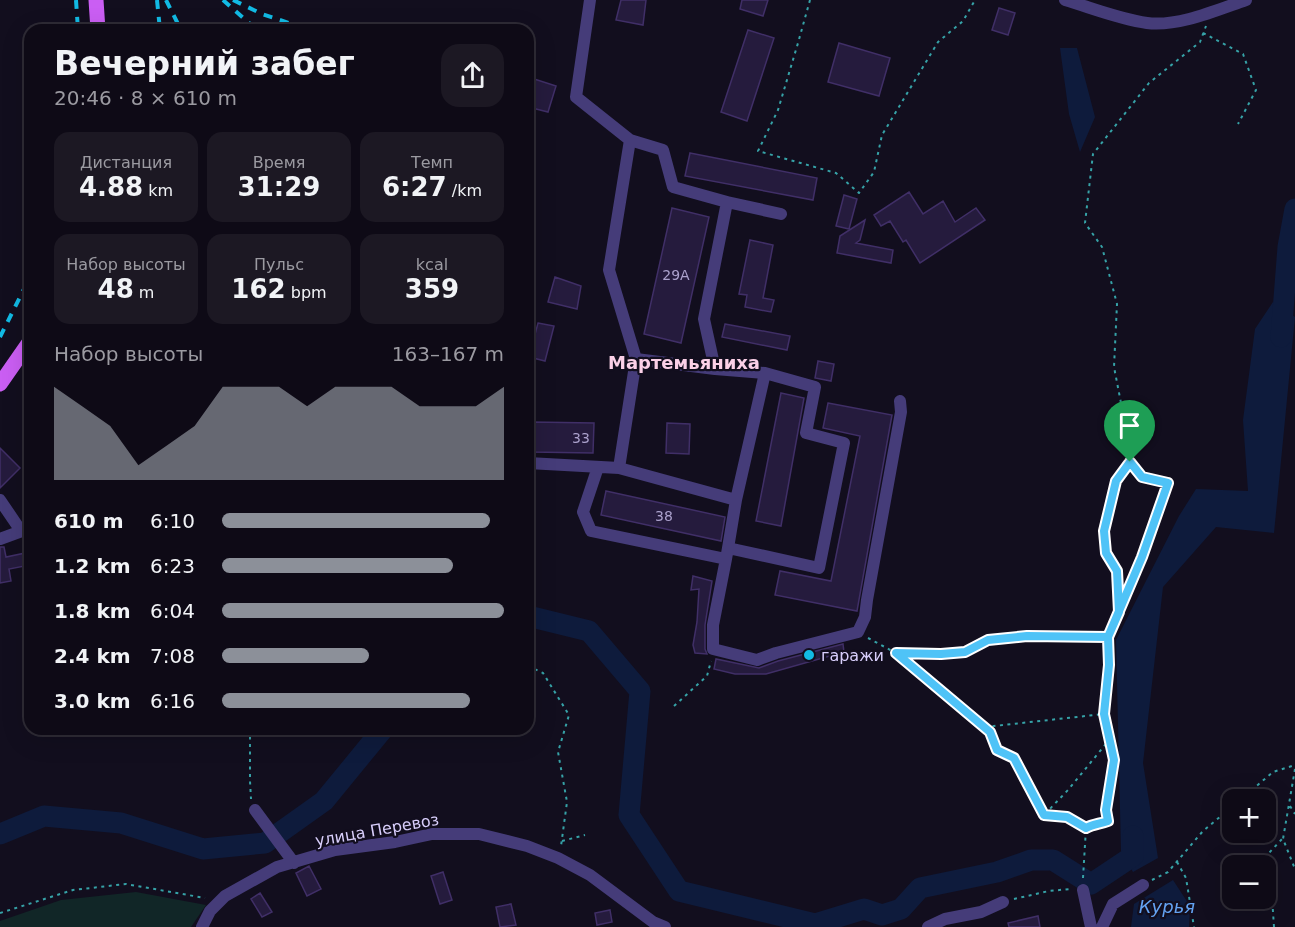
<!DOCTYPE html>
<html lang="ru">
<head>
<meta charset="utf-8">
<style>
  :root { --surface:#0e0a16; --page:#1c1823; --text:#f1f3f6; --muted:#9b9aa1; --line:#2e2b35; --accent:#8c9099 }
  body { margin:0; font-family:"DejaVu Sans",sans-serif; background:var(--page); color:var(--text); height:100vh; display:flex; flex-direction:column; font-size:22px; white-space:nowrap }
  * { box-sizing:border-box; margin:0 }
  p { font-size:20px; color:var(--muted) }
  .icon { flex:none; width:33px; height:33px; fill:none; stroke:currentColor; stroke-width:2; stroke-linecap:round; stroke-linejoin:round }
  .map { position:relative; flex:1; overflow:hidden }
  .drawer { position:absolute; left:24px; top:24px; width:510px; height:711px; display:flex; flex-direction:column; background:var(--surface); border-radius:18px; box-shadow:0 6px 24px #0002,0 0 0 2px var(--line) }
  .drawer>* { flex:none }
  .buttons { position:absolute; left:1222px; top:789px; display:grid; gap:12px }
  .buttons a { display:grid; place-items:center; width:54px; height:54px; border-radius:12px; background:var(--surface); box-shadow:0 6px 24px #0002,0 0 0 2px var(--line); font-size:30px }
  .pin { position:absolute; display:grid; place-items:center; width:51px; height:51px; color:#fff; margin:-62px -26px; border-radius:50% 50% 50% 0; rotate:-45deg; box-shadow:0 0 6px #0007 }
  .pin .icon { rotate:45deg }
  .round { display:grid; place-items:center; flex:none; width:63px; height:63px; border-radius:18px; background:var(--page) }
  .head { display:flex; align-items:center; justify-content:space-between; height:102px; padding:0 30px }
  h1 { font-size:33px; font-weight:800; line-height:45px }
  .stats { display:grid; grid-template-columns:repeat(3,1fr); gap:9px; height:102px; padding:6px 30px }
  .stats div { display:grid; align-content:center; border-radius:15px; background:var(--page); text-align:center }
  .stats b { font-size:26px; font-weight:800 }
  .stats small { font-size:16px; font-weight:400 }
  .stats p { font-size:16px }
  .chart { height:168px; padding:12px 30px }
  .chart p { display:flex; justify-content:space-between }
  .chart svg { width:100%; height:108px; margin-top:6px; fill:var(--accent); opacity:.7 }
  ul { padding:0 30px; list-style:none; font-size:20px }
  li { display:grid; grid-template-columns:96px 72px 1fr; align-items:center; height:45px }
  li i { height:15px; border-radius:8px; background:var(--accent) }
  .map>svg:first-child { display:block }
  .green { fill:#112627 }
  .water { fill:#0e1b3c }
  .lines { fill:none; stroke-linecap:round; stroke-linejoin:round }
  .river { stroke:#0e1b3c; stroke-width:21 }
  .building { fill:#251b3d; stroke:#402f67; stroke-width:1.5 }
  .path { stroke:#36a2a7; stroke-width:2; stroke-dasharray:3 4.5; stroke-linecap:butt }
  .minor { stroke:#453c79; stroke-width:12 }
  .major { stroke:#ca5ef3; stroke-width:15 }
  .rail { stroke:#12bae4; stroke-width:4; stroke-dasharray:9 8; stroke-linecap:butt }
  .route-casing { stroke:#fff; stroke-width:12 }
  .route { stroke:#4fc3f7; stroke-width:8 }
  .poi-dot { fill:#12bae4; stroke:#120e1e; stroke-width:2 }
  .labels { text-anchor:middle; dominant-baseline:central; stroke-width:4.5; stroke-linejoin:round; paint-order:stroke }
  .number-label { font-size:14px; fill:#aba1cc }
  .poi-label { font-size:16px; fill:#d8cefb; stroke:#120e1e; text-anchor:start }
  .street-label { font-size:16px; fill:#d8cefb; stroke:#120e1e }
  .neighbourhood-label { font-size:18px; font-weight:bold; fill:#fbd0e7; stroke:#120e1e }
  .water-label { font-size:18px; font-style:italic; fill:#64a3f3; stroke:#120e1e }
</style>
</head>
<body>
<div class="map">
<svg width="1295" height="927" viewBox="0 0 1295 927">
  <rect width="100%" height="100%" fill="#120e1e"/>
  <!-- green -->
  <path class="green" d="M136,892L206,905L191,927H0V921L61,900Z"/>
  <!-- water -->
  <path class="water" d="M1060,48H1077L1095,117L1080,152L1069,114Z
    M1273,302L1295,317L1274,533L1216,527L1163,587L1143,763L1158,858L1133,872L1121,851L1116,640L1179,516L1196,489L1248,491L1243,420L1255,329Z
    M1173,880L1190,906L1189,927H1131L1134,904Z"/>
  <g class="lines">
    <!-- river -->
    <path class="river" d="M1281,337L1288,247L1295,209
      M528,616L589,631L640,691L629,815L679,891L815,924L864,909L882,915L901,909L920,888L997,872L1031,860H1053L1091,884L1133,856V836
      M0,834L44,816L121,823L203,849L265,843L324,801L383,729"/>
  </g>
  <!-- building -->
  <path class="building" d="M621,0H646L643,25L616,20Z
    M742,0H768L763,16L740,9Z
    M999,8L1015,13L1008,35L992,30Z
    M748,30L774,38L747,121L721,112Z
    M839,43L890,58L879,96L828,82Z
    M528,77L556,86L548,112L528,107Z
    M690,153L817,178L813,200L685,176Z
    M909,192L923,214L943,201L955,222L976,208L985,220L920,263L906,240L903,242L890,221L881,226L874,215Z
    M844,195L857,199L849,229L836,226Z
    M672,208L709,217L681,343L644,334Z
    M865,220L860,240L856,243L893,250L891,263L837,253L840,236Z
    M750,240L773,245L763,298L774,300L771,312L745,307L747,295L739,294Z
    M555,277L581,286L577,309L548,302Z
    M538,323L554,326L545,361L529,357Z
    M725,324L790,336L787,350L722,337Z
    M818,361L834,364L831,381L815,378Z
    M781,393L804,398L781,526L756,521Z
    M828,403L892,415L857,611L775,595L780,571L831,581L860,436L823,428Z
    M532,422L594,423L593,453L531,452Z
    M667,423L690,424L689,454L666,453Z
    M0,448L20,468L0,488Z
    M606,491L725,517L721,541L601,515Z
    M0,547H4L6,557L30,552V565L9,569L11,581L0,583Z
    M693,576L712,581L705,625V649L707,654L695,653L693,645L697,622L699,589L691,590Z
    M843,644L844,652L766,674H735L714,669L716,659L759,668L778,661Z
    M309,866L321,889L307,896L296,873Z
    M443,872L452,900L440,904L431,876Z
    M260,893L272,912L262,917L251,899Z
    M511,904L516,925L500,927L496,907Z
    M610,910L612,922L597,925L595,913Z
    M1038,916L1040,927H1009L1008,923Z"/>
  <g class="lines">
    <!-- path -->
    <path class="path" d="M810,0L798,43L778,110L758,151L836,173L859,193L874,172L882,135L938,42L963,21L975,0
      M1203,33L1243,54L1256,90L1238,124
      M1130,462L1121,403L1114,367L1117,304L1102,247L1085,223L1093,154L1149,83L1200,42L1206,26
      M1109,637C1131,586 1150,535 1168,483L1142,477L1130,462L1116,481L1104,531L1106,553L1117,571L1120,612
      M868,638L896,653L941,654L965,652L989,640L1027,636L1109,637V665L1104,714L1114,760L1106,810L1108,821C1101,824 1093,825 1086,828L1067,817L1044,815L1014,758L997,750L990,732L896,653
      M528,666L543,673L569,715L558,752L567,802L561,846
      M674,706L707,676L711,661
      M985,727L1104,714
      M250,729V781L251,799
      M1295,769L1283,839L1295,869
      M1240,800L1273,772L1295,765
      M1290,806L1295,814
      M1045,814L1068,790L1110,739
      M562,841L585,835
      M1177,862L1186,878L1194,927
      M1083,878L1086,828
      M1152,880L1168,872L1203,831L1233,806
      M1014,899L1049,891L1070,889
      M0,913L73,890L126,884L205,898
      M1274,927L1269,853L1282,839"/>
    <!-- minor -->
    <path class="minor" d="M1065,0C1092,8 1119,19 1147,23C1178,27 1217,10 1246,0
      M630,140L663,150L673,187L727,202L704,319L715,369
      M727,202L781,214
      M636,359L715,369L765,373
      M528,463L619,468L636,359L609,270L630,140L576,97L590,0
      M598,467L583,512L591,531L726,559L728,548L819,568L844,443L806,433L815,387L765,373L736,500L619,468
      M0,500L21,531
      M0,539L30,528
      M728,548L736,500
      M726,559L713,625V649L757,660L776,653L858,632L865,617L867,600L901,412L900,401
      M255,810L294,863
      M1083,890L1091,927
      M202,927L210,911L225,896L277,867L335,850L395,842L432,834H479L527,846L558,858L590,875L653,922L665,927
      M928,927L945,919L981,912L1003,902
      M1102,927L1113,904L1143,885"/>
    <!-- major -->
    <path class="major" d="M96,0L98,30
      M0,384L30,341"/>
    <!-- rail -->
    <path class="rail" d="M76,0L78,30
      M157,0L160,30
      M166,0L181,30
      M223,0L257,30
      M233,0L262,14L310,30
      M528,91L533,92
      M0,337L30,277"/>
  </g>
  <g class="lines">
    <!-- route casing -->
    <g class="route-casing">
      <path id="route" d="M1130,462L1116,481L1104,531L1106,553L1117,571L1119,612L1108,637L1027,636L988,640L965,652L941,654L896,653L990,732L997,750L1014,758L1044,815L1067,817L1086,828C1093,824 1100,824 1108,821L1106,810L1114,760L1104,714L1109,665L1108,637L1142,557L1168,483L1142,477L1130,462"/>
    </g>
    <!-- route -->
    <use href="#route" class="route"/>
  </g>
  <!-- markers -->
  <circle class="poi-dot" cx="809" cy="655" r="6"/>
  <g class="labels">
    <!-- number labels -->
    <g class="number-label">
      <text x="676" y="275">29А</text>
      <text x="581" y="438">33</text>
      <text x="664" y="516">38</text>
    </g>
    <!-- poi labels -->
    <g class="poi-label">
      <text x="821" y="655">гаражи</text>
    </g>
    <!-- street labels -->
    <g class="street-label">
      <text transform="translate(377 830) rotate(-10)">улица Перевоз</text>
    </g>
    <!-- neighbourhood labels -->
    <g class="neighbourhood-label">
      <text x="684" y="362">Мартемьяниха</text>
    </g>
    <!-- water labels -->
    <g class="water-label">
      <text x="1167" y="906">Курья</text>
    </g>
  </g>
</svg>
<div class="buttons">
<a>+</a>
<a>−</a>
</div>
<div class="pin" style="left:1130px;top:462px;background:#1e9e55"><svg class="icon" aria-label="arrive" viewBox="0 0 24 24"><path d="M6 21V4h12l-3 4 3 4H6"/></svg></div>
<section class="drawer">
<div class="head"><div><h1>Вечерний забег</h1><p>20:46 · 8 × 610 m</p></div><a class="round"><svg class="icon" aria-label="share" viewBox="0 0 24 24"><path d="M12 15V3M7 8l5-5 5 5M5 13v7h14v-7"/></svg></a></div>
<div class="stats">
<div><p>Дистанция</p><b>4.88<small> km</small></b></div>
<div><p>Время</p><b>31:29</b></div>
<div><p>Темп</p><b>6:27<small> /km</small></b></div>
</div>
<div class="stats">
<div><p>Набор высоты</p><b>48<small> m</small></b></div>
<div><p>Пульс</p><b>162<small> bpm</small></b></div>
<div><p>kcal</p><b>359</b></div>
</div>
<div class="chart"><p><span>Набор высоты</span>163–167 m</p>
<svg viewBox="0 0 160 44" preserveAspectRatio="none"><path d="M0 44V6L10 14L20 22L30 38L40 30L50 22L60 6L70 6L80 6L90 14L100 6L110 6L120 6L130 14L140 14L150 14L160 6V44z"/></svg>
</div>
<ul>
<li><b>610 m</b>6:10<i style="width:95%"></i></li>
<li><b>1.2 km</b>6:23<i style="width:82%"></i></li>
<li><b>1.8 km</b>6:04<i style="width:100%"></i></li>
<li><b>2.4 km</b>7:08<i style="width:52%"></i></li>
<li><b>3.0 km</b>6:16<i style="width:88%"></i></li>
</ul>
</section>
</div>
</body>
</html>
